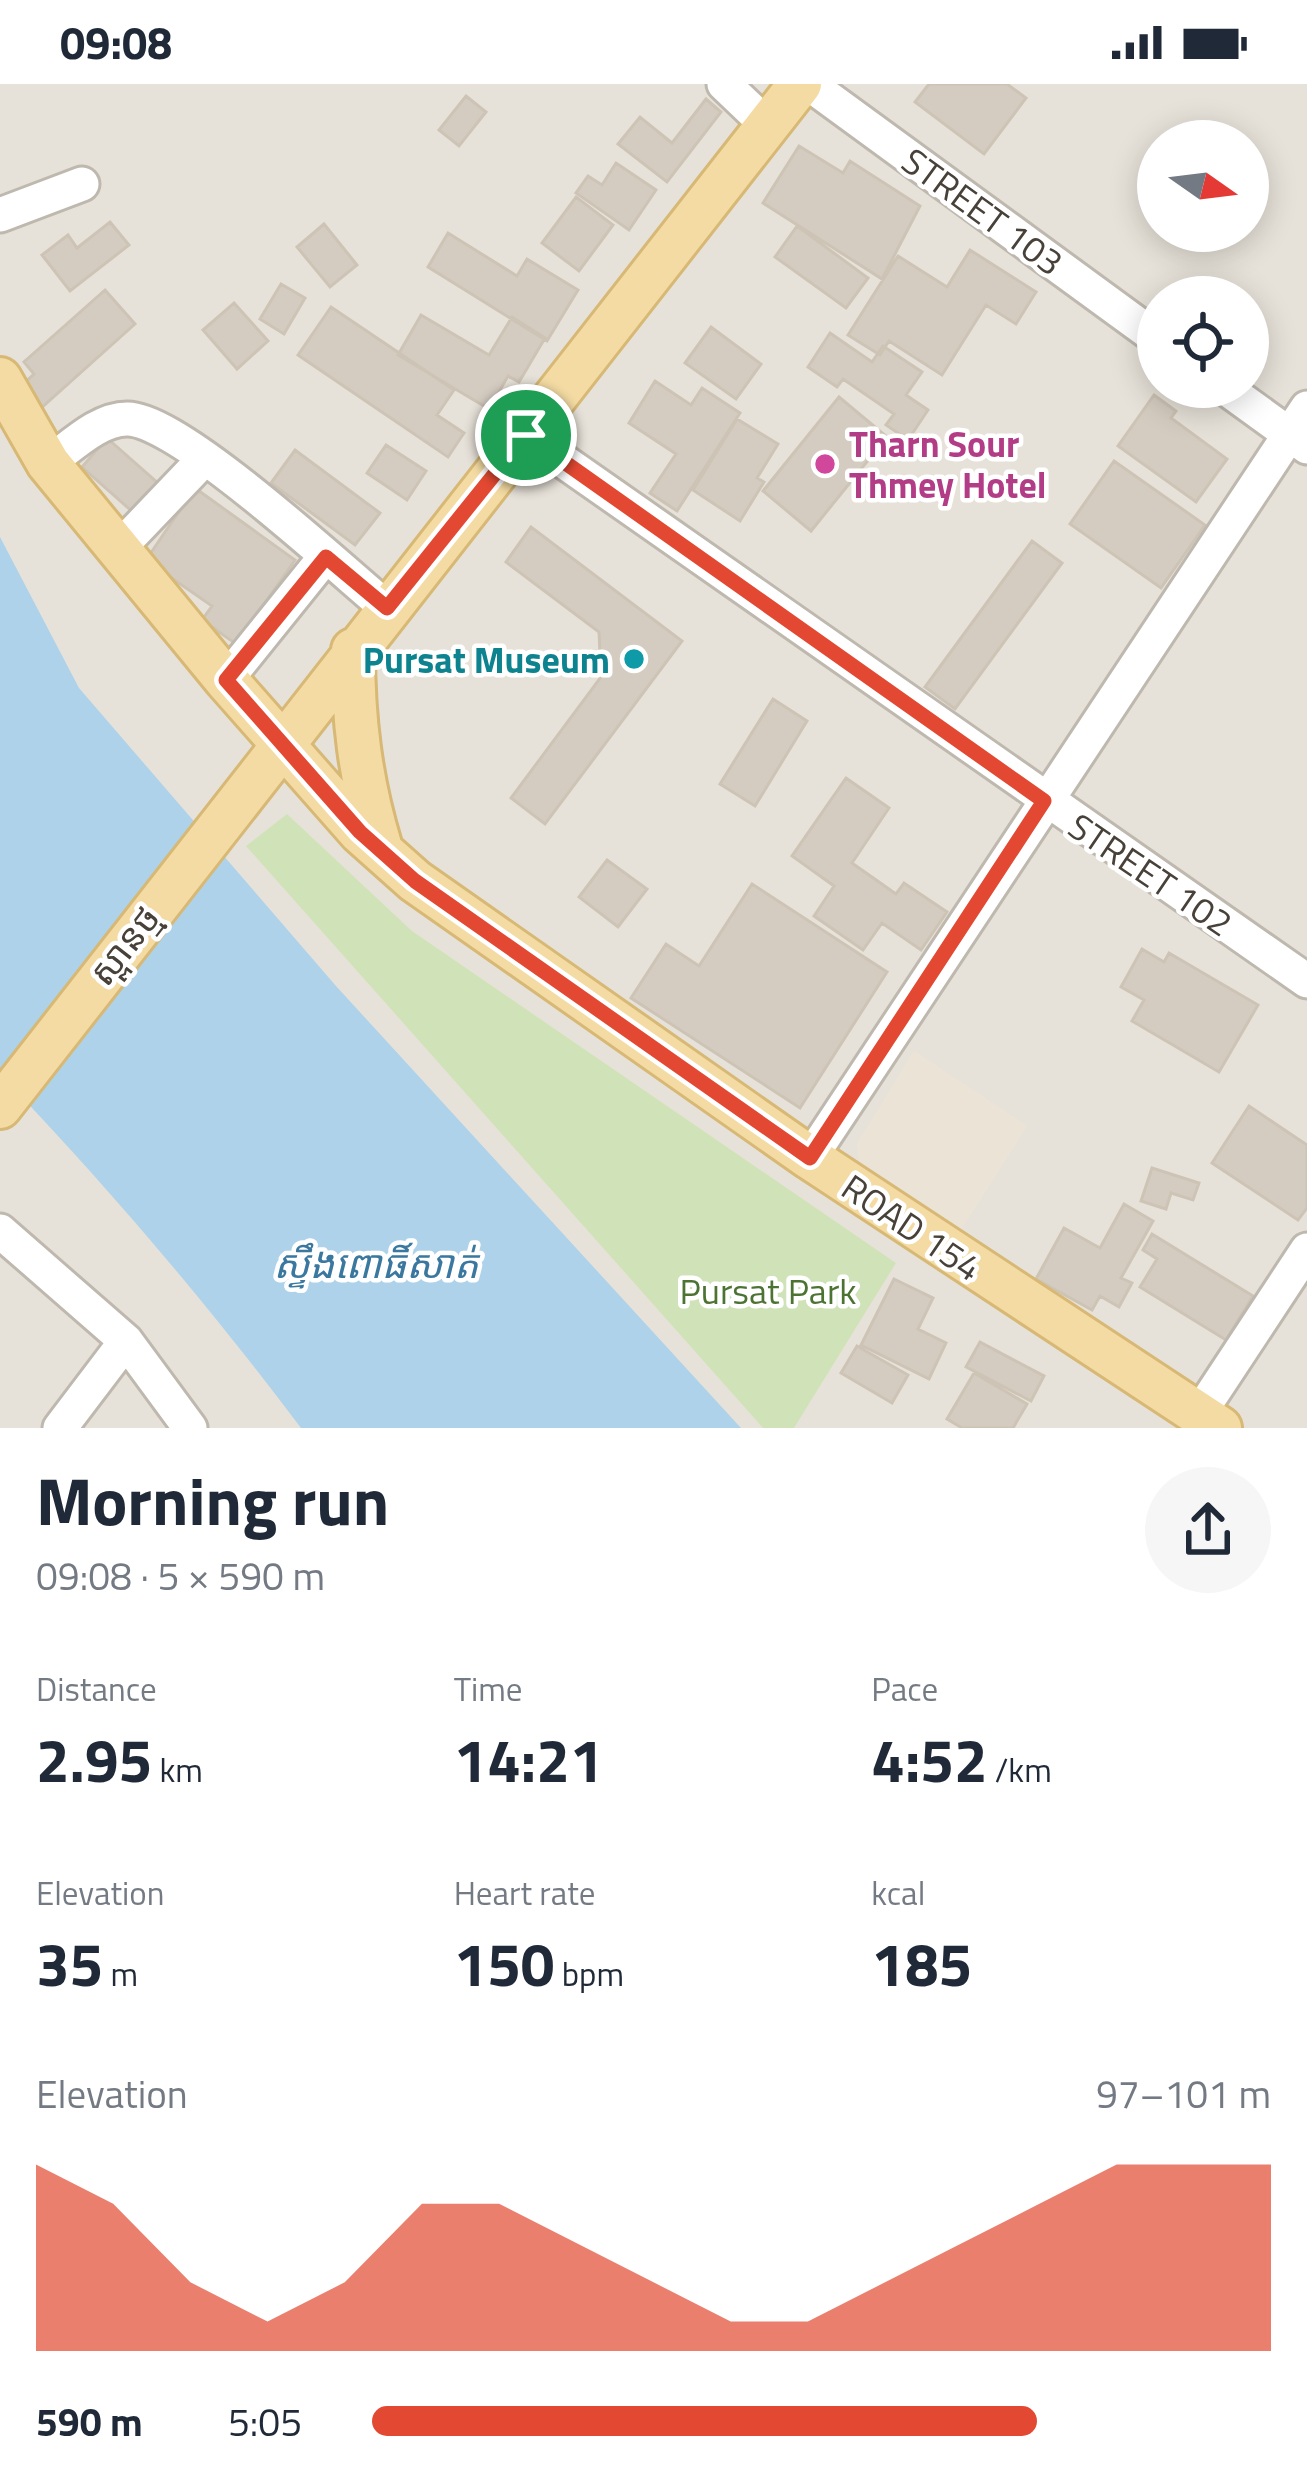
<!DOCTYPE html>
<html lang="en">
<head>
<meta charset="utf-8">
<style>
  :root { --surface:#fff; --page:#f6f6f7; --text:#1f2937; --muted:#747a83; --accent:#e34932 }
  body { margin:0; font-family:"Titillium Web","Noto Sans Khmer",sans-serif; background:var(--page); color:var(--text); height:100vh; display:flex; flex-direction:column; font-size:45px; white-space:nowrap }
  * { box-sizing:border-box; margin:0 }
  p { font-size:39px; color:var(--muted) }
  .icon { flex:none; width:66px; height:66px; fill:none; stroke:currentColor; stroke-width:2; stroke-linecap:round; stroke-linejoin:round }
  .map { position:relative; height:1344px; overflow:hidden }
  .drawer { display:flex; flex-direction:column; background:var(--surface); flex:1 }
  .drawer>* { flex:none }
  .needle { width:78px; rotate:104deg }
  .tools { position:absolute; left:1137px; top:36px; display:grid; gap:24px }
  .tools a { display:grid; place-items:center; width:132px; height:132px; border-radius:50%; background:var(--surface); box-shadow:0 6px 30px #0003; font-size:60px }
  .pin { position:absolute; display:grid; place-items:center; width:102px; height:102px; color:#fff; margin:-51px; border:6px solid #fff; border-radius:50%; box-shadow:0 3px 12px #0007 }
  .round { display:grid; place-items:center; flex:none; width:126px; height:126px; border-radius:63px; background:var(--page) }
  .summary { display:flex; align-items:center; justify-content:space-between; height:204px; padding:0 36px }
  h1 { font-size:66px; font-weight:700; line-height:90px }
  .stats { display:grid; grid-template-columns:repeat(3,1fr); gap:18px; height:204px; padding:12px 36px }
  .stats div { display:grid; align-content:center }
  .stats b { font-size:60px; font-weight:700 }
  .stats small { font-size:33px; font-weight:400 }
  .stats p { font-size:33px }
  .chart { height:336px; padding:24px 36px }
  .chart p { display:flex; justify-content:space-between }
  .chart svg { width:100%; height:216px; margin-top:12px; fill:var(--accent); opacity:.7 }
  ul { padding:0 36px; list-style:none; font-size:39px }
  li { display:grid; grid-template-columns:192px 144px 1fr; align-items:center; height:90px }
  li i { height:30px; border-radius:15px; background:var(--accent) }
  .status { display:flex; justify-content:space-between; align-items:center; height:84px; padding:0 60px; background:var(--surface); direction:ltr }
  .status svg { height:33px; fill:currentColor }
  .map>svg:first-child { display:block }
  .residential { fill:#e7e2d9; fill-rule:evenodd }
  .education { fill:#ebe4d6 }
  .green { fill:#d0e3b8 }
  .water { fill:#aed2e9 }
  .building { fill:#d4ccc1; stroke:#cec4b5; stroke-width:3 }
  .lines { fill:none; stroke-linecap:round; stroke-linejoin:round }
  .minor-casing { stroke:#beb8ae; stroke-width:39 }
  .major-casing { stroke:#d7b874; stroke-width:48 }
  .minor { stroke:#fff; stroke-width:33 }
  .major { stroke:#f4dba3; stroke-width:42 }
  .route-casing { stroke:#fff; stroke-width:24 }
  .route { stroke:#e34932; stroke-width:15 }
  .hotel-dot { fill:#d1479c; stroke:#fff; stroke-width:4.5 }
  .culture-dot { fill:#0f9aa8; stroke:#fff; stroke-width:4.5 }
  .labels { text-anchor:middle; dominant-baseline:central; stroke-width:9; stroke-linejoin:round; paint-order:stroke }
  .street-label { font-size:36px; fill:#474139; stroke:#fff }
  .hotel-label { font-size:36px; font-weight:bold; fill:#b23c85; stroke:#fff; text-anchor:start }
  .culture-label { font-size:36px; font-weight:bold; fill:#0d838f; stroke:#fff; text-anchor:end }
  .park-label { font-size:36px; fill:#4c7332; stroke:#fff }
  .water-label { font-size:39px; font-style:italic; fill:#3b78a0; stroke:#fff }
</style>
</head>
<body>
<div class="status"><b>09:08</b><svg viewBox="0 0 49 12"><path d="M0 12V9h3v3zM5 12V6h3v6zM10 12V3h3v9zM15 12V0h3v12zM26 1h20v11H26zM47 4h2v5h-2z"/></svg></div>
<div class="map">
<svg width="1307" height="1344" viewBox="0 0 1307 1344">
  <rect width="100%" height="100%" fill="#f3f0ea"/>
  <!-- residential -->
  <path class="residential" d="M0,0H1307V1344H0ZM1158,57H1248V147H1158ZM1158,213H1248V303H1158Z"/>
  <!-- education -->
  <path class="education" d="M914,967L1027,1042L955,1155L862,1086L858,1071L857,1060Z"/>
  <!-- green -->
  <path class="green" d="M287,730L412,847L896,1179L794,1344H763L246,762Z"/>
  <!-- water -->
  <path class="water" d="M0,453L79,604L336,902L741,1344H301C207,1219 108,1103 0,990Z"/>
  <!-- building -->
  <path class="building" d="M929,0H1007L1026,14L984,70L915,18Z
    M466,12L486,28L459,62L439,46Z
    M706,15L721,28L667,98L618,60L640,33L672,59Z
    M799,62L843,89L850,77L920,122L882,195L763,119Z
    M616,79L656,106L629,146L576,109L588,92L602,101Z
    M576,113L613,141L579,187L542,159Z
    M110,138L129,161L70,207L42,171L68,151L77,164Z
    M324,140L357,181L330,203L297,163Z
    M797,142L868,194L846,224L775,173Z
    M448,149L517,192L527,175L578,206L547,257L428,183Z
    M970,166L1036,208L1016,240L986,221L942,291L889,257L880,271L848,251L898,172L947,203Z
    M281,200L305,214L284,250L260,235Z
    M105,206L135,240L40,325L21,302L34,290L24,278Z
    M234,219L268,257L237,285L203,246Z
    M331,223L454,306L437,331L464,349L448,373L298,271Z
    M421,231L489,271L512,233L545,254L519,298L508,292L489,325L398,271Z
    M711,243L761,280L736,315L685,279Z
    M830,249L872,278L883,262L922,288L906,311L928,326L908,356L886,341L894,330L843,295L837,303L808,283Z
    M655,297L691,321L702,304L740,329L677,427L650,409L676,370L629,339Z
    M1154,311L1176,327L1171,334L1227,375L1196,418L1118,362Z
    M839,313L887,353L811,447L763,407Z
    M737,335L778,360L757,394L764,398L740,437L693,406Z
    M107,354L160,401L135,430L82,383Z
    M386,361L426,387L407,416L367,389Z
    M295,366L380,429L355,461L271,399Z
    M1114,377L1205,441L1161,504L1070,440Z
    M195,404L295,476L236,560L202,536L212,522L146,476Z
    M531,443L682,557L545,740L511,714L601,593L599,548L506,478Z
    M1032,457L1062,479L955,625L925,603Z
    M773,615L807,637L755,722L720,700Z
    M846,694L889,724L852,779L896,810L904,799L947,828L921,866L882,839L863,866L814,832L834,802L792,772Z
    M607,776L647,805L618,843L579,813Z
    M752,800L887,888L800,1024L631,914L666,860L699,882Z
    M1142,865L1164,878L1169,869L1258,921L1219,988L1132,937L1144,916L1121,903Z
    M1249,1022L1307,1061V1124L1298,1136L1212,1079Z
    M1152,1084L1199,1099L1193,1116L1171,1109L1166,1125L1141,1117Z
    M1124,1120L1153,1137L1121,1194L1132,1199L1119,1223L1100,1212L1092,1226L1036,1195L1064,1144L1100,1164Z
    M1152,1150L1253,1212L1226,1256L1140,1203L1157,1175L1143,1166Z
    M894,1195L933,1214L918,1245L946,1259L929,1295L861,1261Z
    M980,1258L1044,1292L1031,1317L966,1283Z
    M857,1262L908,1291L892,1319L841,1289Z
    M974,1289L1027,1320L1013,1344H962L947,1335Z"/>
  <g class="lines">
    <!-- minor casing -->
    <g class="minor-casing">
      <path id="minor" d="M724,0L768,42
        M809,0L1158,255
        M0,131L82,100
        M1224,303L1307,363
        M526,351L1307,897
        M48,379C71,363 98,335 127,335C178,334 341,486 387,524
        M118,465L205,374
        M226,596L325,473
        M810,1074L1307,324
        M0,1147L126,1257L190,1344
        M1199,1330L1307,1166
        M60,1344L126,1257"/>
    </g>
    <!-- major casing -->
    <g class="major-casing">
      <path id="major" d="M0,295L48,379L226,596L360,748L415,797L810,1074L1220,1344
        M353,566C353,634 360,695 380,761
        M0,1023L800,0"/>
    </g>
    <!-- minor -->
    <use href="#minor" class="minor"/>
    <!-- major -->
    <use href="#major" class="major"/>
  </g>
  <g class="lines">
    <!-- route casing -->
    <g class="route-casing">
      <path id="route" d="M526,351L1044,717L810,1074L415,797L360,748L226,596L326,473L387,524Z"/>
    </g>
    <!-- route -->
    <use href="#route" class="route"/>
  </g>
  <!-- markers -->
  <circle class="hotel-dot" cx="825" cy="380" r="12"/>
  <circle class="culture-dot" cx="634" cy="575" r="12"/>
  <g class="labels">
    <!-- street labels -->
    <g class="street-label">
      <text transform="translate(983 127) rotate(36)">STREET 103</text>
      <text transform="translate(1151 790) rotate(34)">STREET 102</text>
      <text transform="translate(124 861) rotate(-52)">ស្ពានថ្ម</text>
      <text transform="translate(912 1143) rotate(34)">ROAD 154</text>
    </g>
    <!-- hotel labels -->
    <g class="hotel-label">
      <text x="849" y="359">Tharn Sour<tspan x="849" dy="41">Thmey Hotel</tspan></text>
    </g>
    <!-- culture labels -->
    <g class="culture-label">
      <text x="610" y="575">Pursat Museum</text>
    </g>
    <!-- park labels -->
    <g class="park-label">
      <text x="768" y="1206">Pursat Park</text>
    </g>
    <!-- water labels -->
    <g class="water-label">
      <text x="376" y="1179">ស្ទឹងពោធិ៍សាត់</text>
    </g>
  </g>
</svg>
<div class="tools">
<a><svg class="needle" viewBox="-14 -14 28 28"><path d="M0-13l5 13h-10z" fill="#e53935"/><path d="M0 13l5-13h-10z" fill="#747a83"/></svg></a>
<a><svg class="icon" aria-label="locate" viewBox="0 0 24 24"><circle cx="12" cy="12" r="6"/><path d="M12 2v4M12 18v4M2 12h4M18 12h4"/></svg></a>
</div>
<div class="pin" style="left:526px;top:351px;background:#1e9e55"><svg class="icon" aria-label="arrive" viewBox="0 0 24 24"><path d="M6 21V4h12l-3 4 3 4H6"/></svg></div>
</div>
<section class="drawer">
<div class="summary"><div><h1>Morning run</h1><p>09:08 · 5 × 590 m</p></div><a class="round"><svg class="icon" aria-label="share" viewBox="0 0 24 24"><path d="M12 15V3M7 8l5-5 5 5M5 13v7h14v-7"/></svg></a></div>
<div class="stats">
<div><p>Distance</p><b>2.95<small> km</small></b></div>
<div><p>Time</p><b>14:21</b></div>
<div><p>Pace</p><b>4:52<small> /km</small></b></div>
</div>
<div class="stats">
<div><p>Elevation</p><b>35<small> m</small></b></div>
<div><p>Heart rate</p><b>150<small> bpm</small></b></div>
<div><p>kcal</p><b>185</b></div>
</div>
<div class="chart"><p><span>Elevation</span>97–101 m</p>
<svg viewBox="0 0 160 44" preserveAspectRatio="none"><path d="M0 44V6L10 14L20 30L30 38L40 30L50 14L60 14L70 22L80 30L90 38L100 38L110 30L120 22L130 14L140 6L150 6L160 6V44z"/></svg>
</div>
<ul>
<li><b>590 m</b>5:05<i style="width:74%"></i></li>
</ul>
</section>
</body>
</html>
